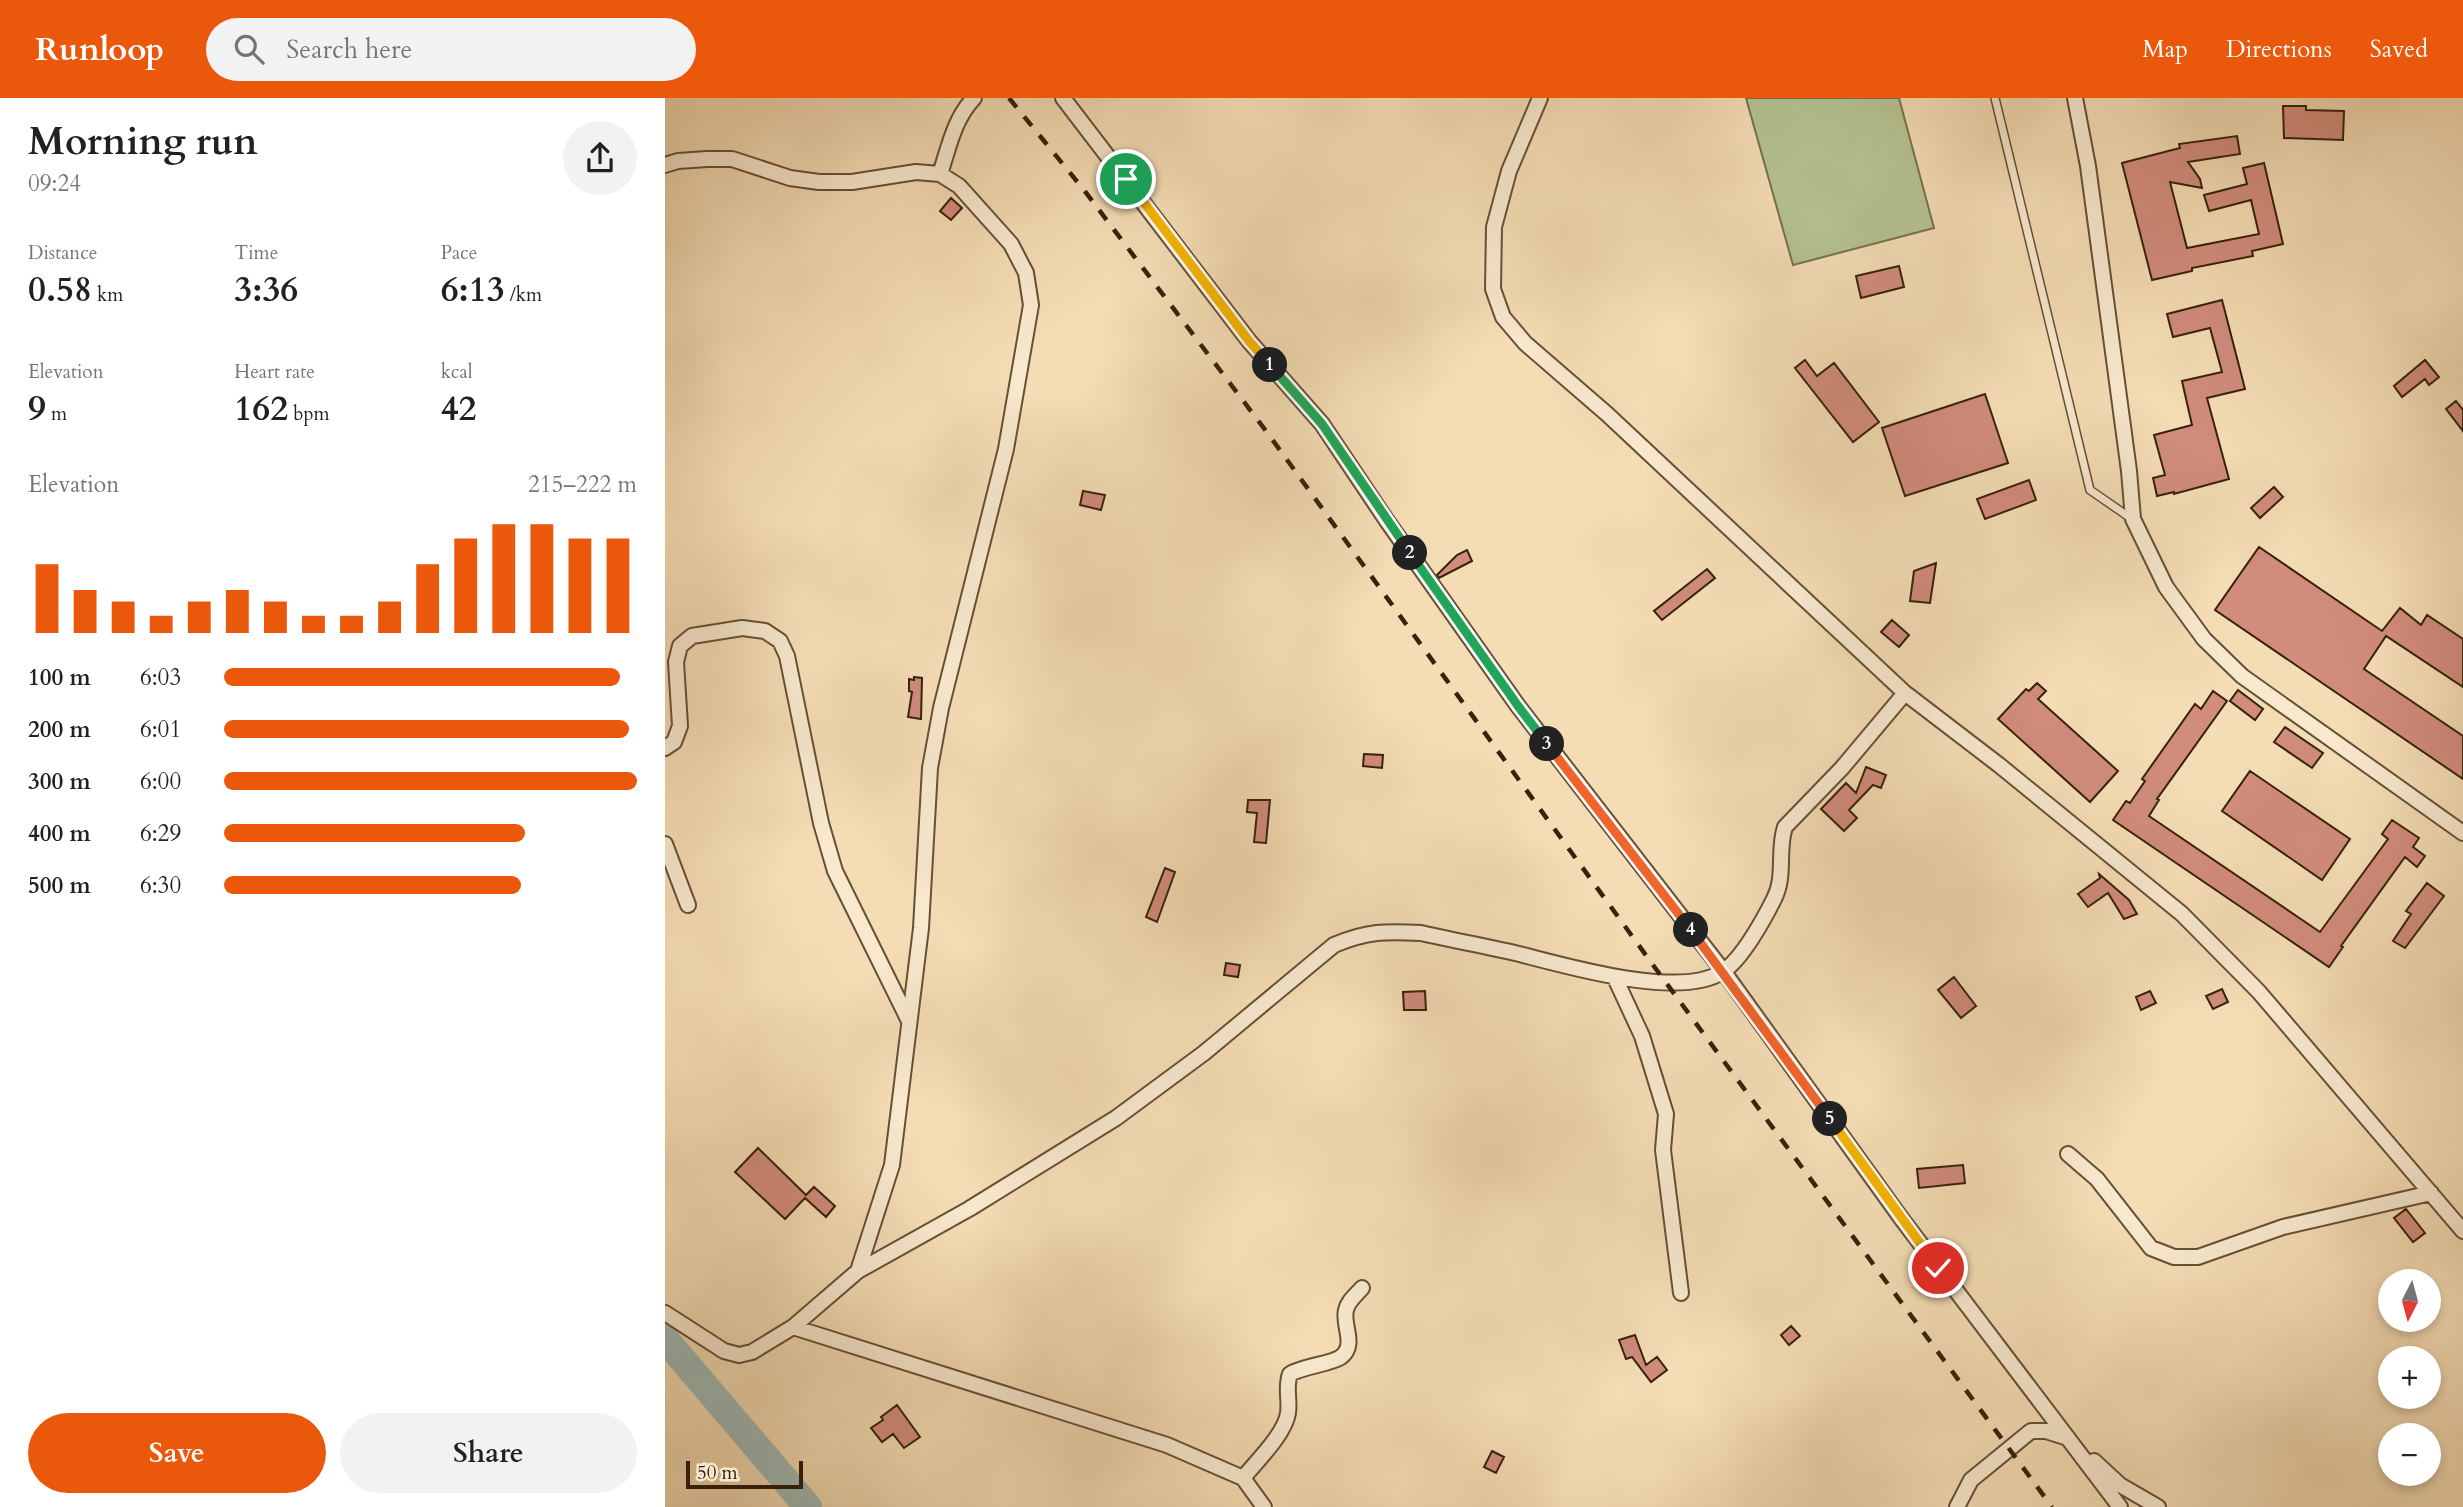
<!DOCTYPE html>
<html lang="en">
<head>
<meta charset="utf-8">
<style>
  :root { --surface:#fff; --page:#f2f2f2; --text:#202124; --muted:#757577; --accent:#ea580c }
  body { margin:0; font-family:Cardo,serif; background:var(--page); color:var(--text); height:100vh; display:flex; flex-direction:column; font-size:26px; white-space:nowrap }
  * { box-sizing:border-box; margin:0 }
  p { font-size:23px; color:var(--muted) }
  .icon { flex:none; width:38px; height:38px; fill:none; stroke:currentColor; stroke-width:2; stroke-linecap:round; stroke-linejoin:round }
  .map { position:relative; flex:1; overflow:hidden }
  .details { display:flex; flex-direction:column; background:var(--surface); width:665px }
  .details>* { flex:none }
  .needle { width:46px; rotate:186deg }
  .tools { position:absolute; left:1713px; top:1171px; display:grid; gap:14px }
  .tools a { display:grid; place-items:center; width:63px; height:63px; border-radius:50%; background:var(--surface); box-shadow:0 4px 10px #0003; font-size:35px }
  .scale { position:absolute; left:21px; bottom:18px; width:117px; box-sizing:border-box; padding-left:7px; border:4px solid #37210b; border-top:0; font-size:19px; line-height:24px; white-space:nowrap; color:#37210b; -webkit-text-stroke:5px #f8e8ce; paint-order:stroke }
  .pin { position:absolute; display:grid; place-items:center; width:60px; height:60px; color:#fff; margin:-30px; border:4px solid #fff; border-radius:50%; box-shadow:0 2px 7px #0007 }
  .km { position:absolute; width:35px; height:35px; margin:-18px; border-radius:50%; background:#222; color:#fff; font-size:19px; line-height:35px; text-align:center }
  .round { display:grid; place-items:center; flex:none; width:74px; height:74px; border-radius:37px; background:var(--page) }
  .headline { display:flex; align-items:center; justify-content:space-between; height:119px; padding:0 28px }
  h1 { font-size:38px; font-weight:700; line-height:52px }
  .stats { display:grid; grid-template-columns:repeat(3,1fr); gap:10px; height:119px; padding:7px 28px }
  .stats div { display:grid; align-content:center }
  .stats b { font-size:35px; font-weight:700 }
  .stats small { font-size:19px; font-weight:400 }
  .stats p { font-size:19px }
  .chart { height:196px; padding:14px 28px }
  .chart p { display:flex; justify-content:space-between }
  .chart svg { width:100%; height:126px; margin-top:7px; stroke:var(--accent); stroke-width:6 }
  .button { display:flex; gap:14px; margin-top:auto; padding:14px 28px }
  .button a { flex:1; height:80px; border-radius:42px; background:var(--accent); color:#fff; font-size:28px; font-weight:700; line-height:80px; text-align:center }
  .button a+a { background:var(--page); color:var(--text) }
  ul { padding:0 28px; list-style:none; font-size:23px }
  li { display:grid; grid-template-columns:112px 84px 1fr; align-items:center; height:52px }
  li i { height:18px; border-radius:9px; background:var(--accent) }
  header { display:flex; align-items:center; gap:42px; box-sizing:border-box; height:98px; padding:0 35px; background:var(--accent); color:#fff }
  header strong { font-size:33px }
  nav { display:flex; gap:38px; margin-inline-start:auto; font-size:24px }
  .search { width:490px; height:63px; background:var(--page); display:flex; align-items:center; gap:18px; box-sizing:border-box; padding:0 24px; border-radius:38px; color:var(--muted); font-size:26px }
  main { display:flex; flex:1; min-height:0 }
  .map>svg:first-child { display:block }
  .green { fill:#b5c291; stroke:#76724e; stroke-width:2 }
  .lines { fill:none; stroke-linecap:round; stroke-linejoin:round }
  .river { stroke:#9fb9b6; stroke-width:28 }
  .building { fill:#d18c7c; stroke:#37210b; stroke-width:2 }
  .lane-casing { stroke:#665035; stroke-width:10 }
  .street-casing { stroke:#665035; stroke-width:18 }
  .lane { stroke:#f8e8ce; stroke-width:7 }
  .street { stroke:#f8e8ce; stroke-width:14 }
  .rail { stroke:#37210b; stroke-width:4.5; stroke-dasharray:12 12; stroke-linecap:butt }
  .split-1-casing { stroke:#fff; stroke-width:14 }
  .split-2-casing { stroke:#fff; stroke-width:14 }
  .split-3-casing { stroke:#fff; stroke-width:14 }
  .split-4-casing { stroke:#fff; stroke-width:14 }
  .split-5-casing { stroke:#fff; stroke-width:14 }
  .split-6-casing { stroke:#fff; stroke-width:14 }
  .split-1 { stroke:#f5b400; stroke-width:9 }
  .split-2 { stroke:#22a559; stroke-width:9 }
  .split-3 { stroke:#22a559; stroke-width:9 }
  .split-4 { stroke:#f0652b; stroke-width:9 }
  .split-5 { stroke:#f0652b; stroke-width:9 }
  .split-6 { stroke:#f5b400; stroke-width:9 }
</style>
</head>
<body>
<header>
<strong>Runloop</strong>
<div class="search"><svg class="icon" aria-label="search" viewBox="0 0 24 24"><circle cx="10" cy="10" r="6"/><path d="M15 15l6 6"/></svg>Search here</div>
<nav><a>Map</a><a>Directions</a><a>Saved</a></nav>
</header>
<main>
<section class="details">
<div class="headline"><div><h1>Morning run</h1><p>09:24</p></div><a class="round"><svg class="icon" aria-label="share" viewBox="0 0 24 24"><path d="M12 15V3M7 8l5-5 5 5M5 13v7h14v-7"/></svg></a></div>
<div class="stats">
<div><p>Distance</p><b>0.58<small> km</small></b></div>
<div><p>Time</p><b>3:36</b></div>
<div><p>Pace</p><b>6:13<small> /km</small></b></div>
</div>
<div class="stats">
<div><p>Elevation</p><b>9<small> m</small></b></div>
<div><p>Heart rate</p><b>162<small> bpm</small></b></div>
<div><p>kcal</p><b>42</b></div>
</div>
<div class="chart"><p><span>Elevation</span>215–222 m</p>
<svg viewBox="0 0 160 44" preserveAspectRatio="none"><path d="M5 44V20M15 44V29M25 44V33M35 44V38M45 44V33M55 44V29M65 44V33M75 44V38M85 44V38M95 44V33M105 44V20M115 44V11M125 44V6M135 44V6M145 44V11M155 44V11"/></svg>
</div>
<ul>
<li><b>100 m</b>6:03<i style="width:96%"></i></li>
<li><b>200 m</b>6:01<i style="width:98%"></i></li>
<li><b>300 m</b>6:00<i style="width:100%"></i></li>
<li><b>400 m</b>6:29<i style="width:73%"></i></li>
<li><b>500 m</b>6:30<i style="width:72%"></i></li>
</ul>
<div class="button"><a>Save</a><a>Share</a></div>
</section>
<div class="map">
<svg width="1798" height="1409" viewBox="0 0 1798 1409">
  <rect width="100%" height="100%" fill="#f4dcb4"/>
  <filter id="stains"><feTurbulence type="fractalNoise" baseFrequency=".00286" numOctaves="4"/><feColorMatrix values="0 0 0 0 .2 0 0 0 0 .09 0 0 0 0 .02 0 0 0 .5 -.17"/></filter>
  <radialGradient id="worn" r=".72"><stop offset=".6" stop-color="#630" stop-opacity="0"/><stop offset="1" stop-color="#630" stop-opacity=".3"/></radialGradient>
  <!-- green -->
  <path class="green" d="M1081,0H1234L1269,130L1128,167Z"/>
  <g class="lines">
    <!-- river -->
    <path class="river" d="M0,1241L143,1409"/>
  </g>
  <!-- building -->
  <path class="building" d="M1618,8H1641V12L1679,13L1678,42L1619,40Z
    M1572,38L1575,56L1523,64L1535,81L1537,90L1505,84L1522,150L1594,136L1586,102L1544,113L1539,97L1582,86L1578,70L1599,65L1618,146L1587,153L1588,158L1527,170V173L1487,182L1457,65L1515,50L1514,46Z
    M286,100L297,110L286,122L275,113Z
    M1234,168L1239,189L1196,200L1191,178Z
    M1557,202L1580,291L1542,300L1564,381L1509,396V394L1492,398L1488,380L1500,377L1489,337L1527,327L1517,283L1557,274L1545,230L1508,239L1502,216Z
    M1140,262L1152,278L1169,265L1214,324L1188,344L1130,270Z
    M1760,262L1774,279L1764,287L1760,281L1737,299L1729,288Z
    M1320,296L1343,365L1240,398L1217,330Z
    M1791,303L1798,312V333L1781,311Z
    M1364,382L1371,402L1320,421L1312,401Z
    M1609,389L1618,399L1595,420L1586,410Z
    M418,393L440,397L436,412L415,407Z
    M1594,449L1717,533L1735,510L1756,527L1762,517L1798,541V589L1721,538L1699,571L1798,638V681L1550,512Z
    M802,452L807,463L774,480L772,477L792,457Z
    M1271,465L1265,505L1245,503L1249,473Z
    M1042,471L1050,480L997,522L989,513Z
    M1227,522L1244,537L1234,549L1216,534Z
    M249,579L257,580L256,621L243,619L247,594L244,593V581L249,582Z
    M1372,585L1381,593L1373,601L1453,673L1425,704L1333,621L1361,591L1364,593Z
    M1573,592L1598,611L1590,622L1565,603Z
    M1548,593L1562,603L1492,701L1494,702L1484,718L1655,834L1723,741L1717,736L1727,722L1754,740L1748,749L1760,758L1752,769L1740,759L1676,848L1678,849L1664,869L1448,722L1461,703L1465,705L1480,683L1477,681L1530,606L1536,611Z
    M1620,629L1658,655L1647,670L1609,644Z
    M699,656L718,657L717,670L698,668Z
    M1201,669L1221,677L1216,690L1208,687L1184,712L1192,720L1179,733L1156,711L1181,685L1191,695Z
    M1585,673L1685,741L1657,782L1557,713Z
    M583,702H605L601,745L589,744L592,715L582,714Z
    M500,770L510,774L492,824L481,819Z
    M1434,776L1464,802L1472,816L1459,821L1443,795L1423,809L1413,796L1435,780Z
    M1762,785L1779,798L1740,850L1728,843L1746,816L1741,813Z
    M561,865L575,867L573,879L559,877Z
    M1289,879L1311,908L1296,920L1273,892Z
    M1557,891L1563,904L1548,911L1541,898Z
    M760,893L761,912H739L738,894Z
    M1485,893L1491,905L1476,912L1471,899Z
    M93,1050L141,1097L149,1089L170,1108L161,1119L140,1100L120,1121L70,1074Z
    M1298,1067L1300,1085L1254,1090L1252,1071Z
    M1741,1111L1760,1135L1748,1144L1729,1120Z
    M1126,1228L1135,1238L1124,1247L1116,1237Z
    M970,1237L981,1267L992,1259L1002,1272L986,1284L967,1259L961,1261L954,1242Z
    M232,1307L255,1339L239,1350L228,1336L217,1344L206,1330L218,1322L216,1319Z
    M827,1353L839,1359L831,1375L819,1369Z"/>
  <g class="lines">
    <!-- lane casing -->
    <g class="lane-casing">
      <path id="lane" d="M1330,0L1425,392L1467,421"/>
    </g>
    <!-- street casing -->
    <g class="street-casing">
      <path id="street" d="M398,0L584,243L657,326L722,423L853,608L1059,874L1236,1120L1455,1409
        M875,0L844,73L829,129L828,191L838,219L860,245L942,316L1240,595L1334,667L1517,816L1594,894L1798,1133
        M1410,0L1423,68L1464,373L1468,421L1501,489L1539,541L1577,578L1798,735
        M0,67L13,63L42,61H67L125,80L154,84H187L251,74L275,76L294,88L346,146L361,175L366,207L341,351L276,610L265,670L256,830L227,1067L193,1173
        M275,76C284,49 289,21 309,0
        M0,650L9,644L15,628L11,564L15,548L27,538L77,530L100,533L115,543L122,558L156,725L170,773L244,923
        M0,746L23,807
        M950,880L977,938L1001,1016L998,1052L1016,1195
        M1403,1056L1432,1081L1486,1150L1509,1159H1533L1618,1129L1766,1095
        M0,1215L59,1253L74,1257L87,1254L128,1229L193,1173L304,1111L451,1020L539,955L669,847C702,833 721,833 756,835C787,842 819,848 850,855C899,867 1013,902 1057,874C1076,863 1099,821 1109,801C1121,778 1112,752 1120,729L1177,670L1240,595
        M128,1229L502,1347L578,1380L599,1409
        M1429,1363L1455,1387L1493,1409
        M578,1380C591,1364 620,1336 623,1315C625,1301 620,1289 625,1276C639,1268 666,1266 676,1259C692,1247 677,1227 681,1212C683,1203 691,1197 697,1190
        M1292,1409L1306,1382L1366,1333H1381L1403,1340"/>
    </g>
    <!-- lane -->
    <use href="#lane" class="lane"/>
    <!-- street -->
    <use href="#street" class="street"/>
    <!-- rail -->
    <path class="rail" d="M344,0L419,92L604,337L988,867L1387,1409"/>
  </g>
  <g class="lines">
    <!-- split-1 casing -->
    <g class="split-1-casing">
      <path id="split-1" d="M461,81L584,243L605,267"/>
    </g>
    <!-- split-2 casing -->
    <g class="split-2-casing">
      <path id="split-2" d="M605,267L657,326L745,455"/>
    </g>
    <!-- split-3 casing -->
    <g class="split-3-casing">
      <path id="split-3" d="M745,455L853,608L882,646"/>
    </g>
    <!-- split-4 casing -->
    <g class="split-4-casing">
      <path id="split-4" d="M882,646L1026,832"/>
    </g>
    <!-- split-5 casing -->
    <g class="split-5-casing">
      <path id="split-5" d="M1026,832L1165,1021"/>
    </g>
    <!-- split-6 casing -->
    <g class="split-6-casing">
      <path id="split-6" d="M1165,1021L1273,1170"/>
    </g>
    <!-- split-1 -->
    <use href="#split-1" class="split-1"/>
    <!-- split-2 -->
    <use href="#split-2" class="split-2"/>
    <!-- split-3 -->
    <use href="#split-3" class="split-3"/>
    <!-- split-4 -->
    <use href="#split-4" class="split-4"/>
    <!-- split-5 -->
    <use href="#split-5" class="split-5"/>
    <!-- split-6 -->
    <use href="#split-6" class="split-6"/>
  </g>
  <rect width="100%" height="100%" filter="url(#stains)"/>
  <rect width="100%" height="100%" fill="url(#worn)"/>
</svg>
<div class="tools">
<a><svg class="needle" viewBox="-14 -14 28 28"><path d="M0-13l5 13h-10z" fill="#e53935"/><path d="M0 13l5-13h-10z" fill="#757577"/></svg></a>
<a>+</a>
<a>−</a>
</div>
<div class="scale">50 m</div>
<div class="pin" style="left:461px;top:81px;background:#1e9e55"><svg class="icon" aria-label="arrive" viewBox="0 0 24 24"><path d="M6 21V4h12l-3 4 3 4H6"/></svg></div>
<div class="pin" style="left:1273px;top:1170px;background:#d93025"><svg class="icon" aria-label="check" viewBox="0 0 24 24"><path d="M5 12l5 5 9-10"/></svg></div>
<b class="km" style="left:605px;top:267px">1</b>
<b class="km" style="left:745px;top:455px">2</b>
<b class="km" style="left:882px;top:646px">3</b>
<b class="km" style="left:1026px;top:832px">4</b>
<b class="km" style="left:1165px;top:1021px">5</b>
</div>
</main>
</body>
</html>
